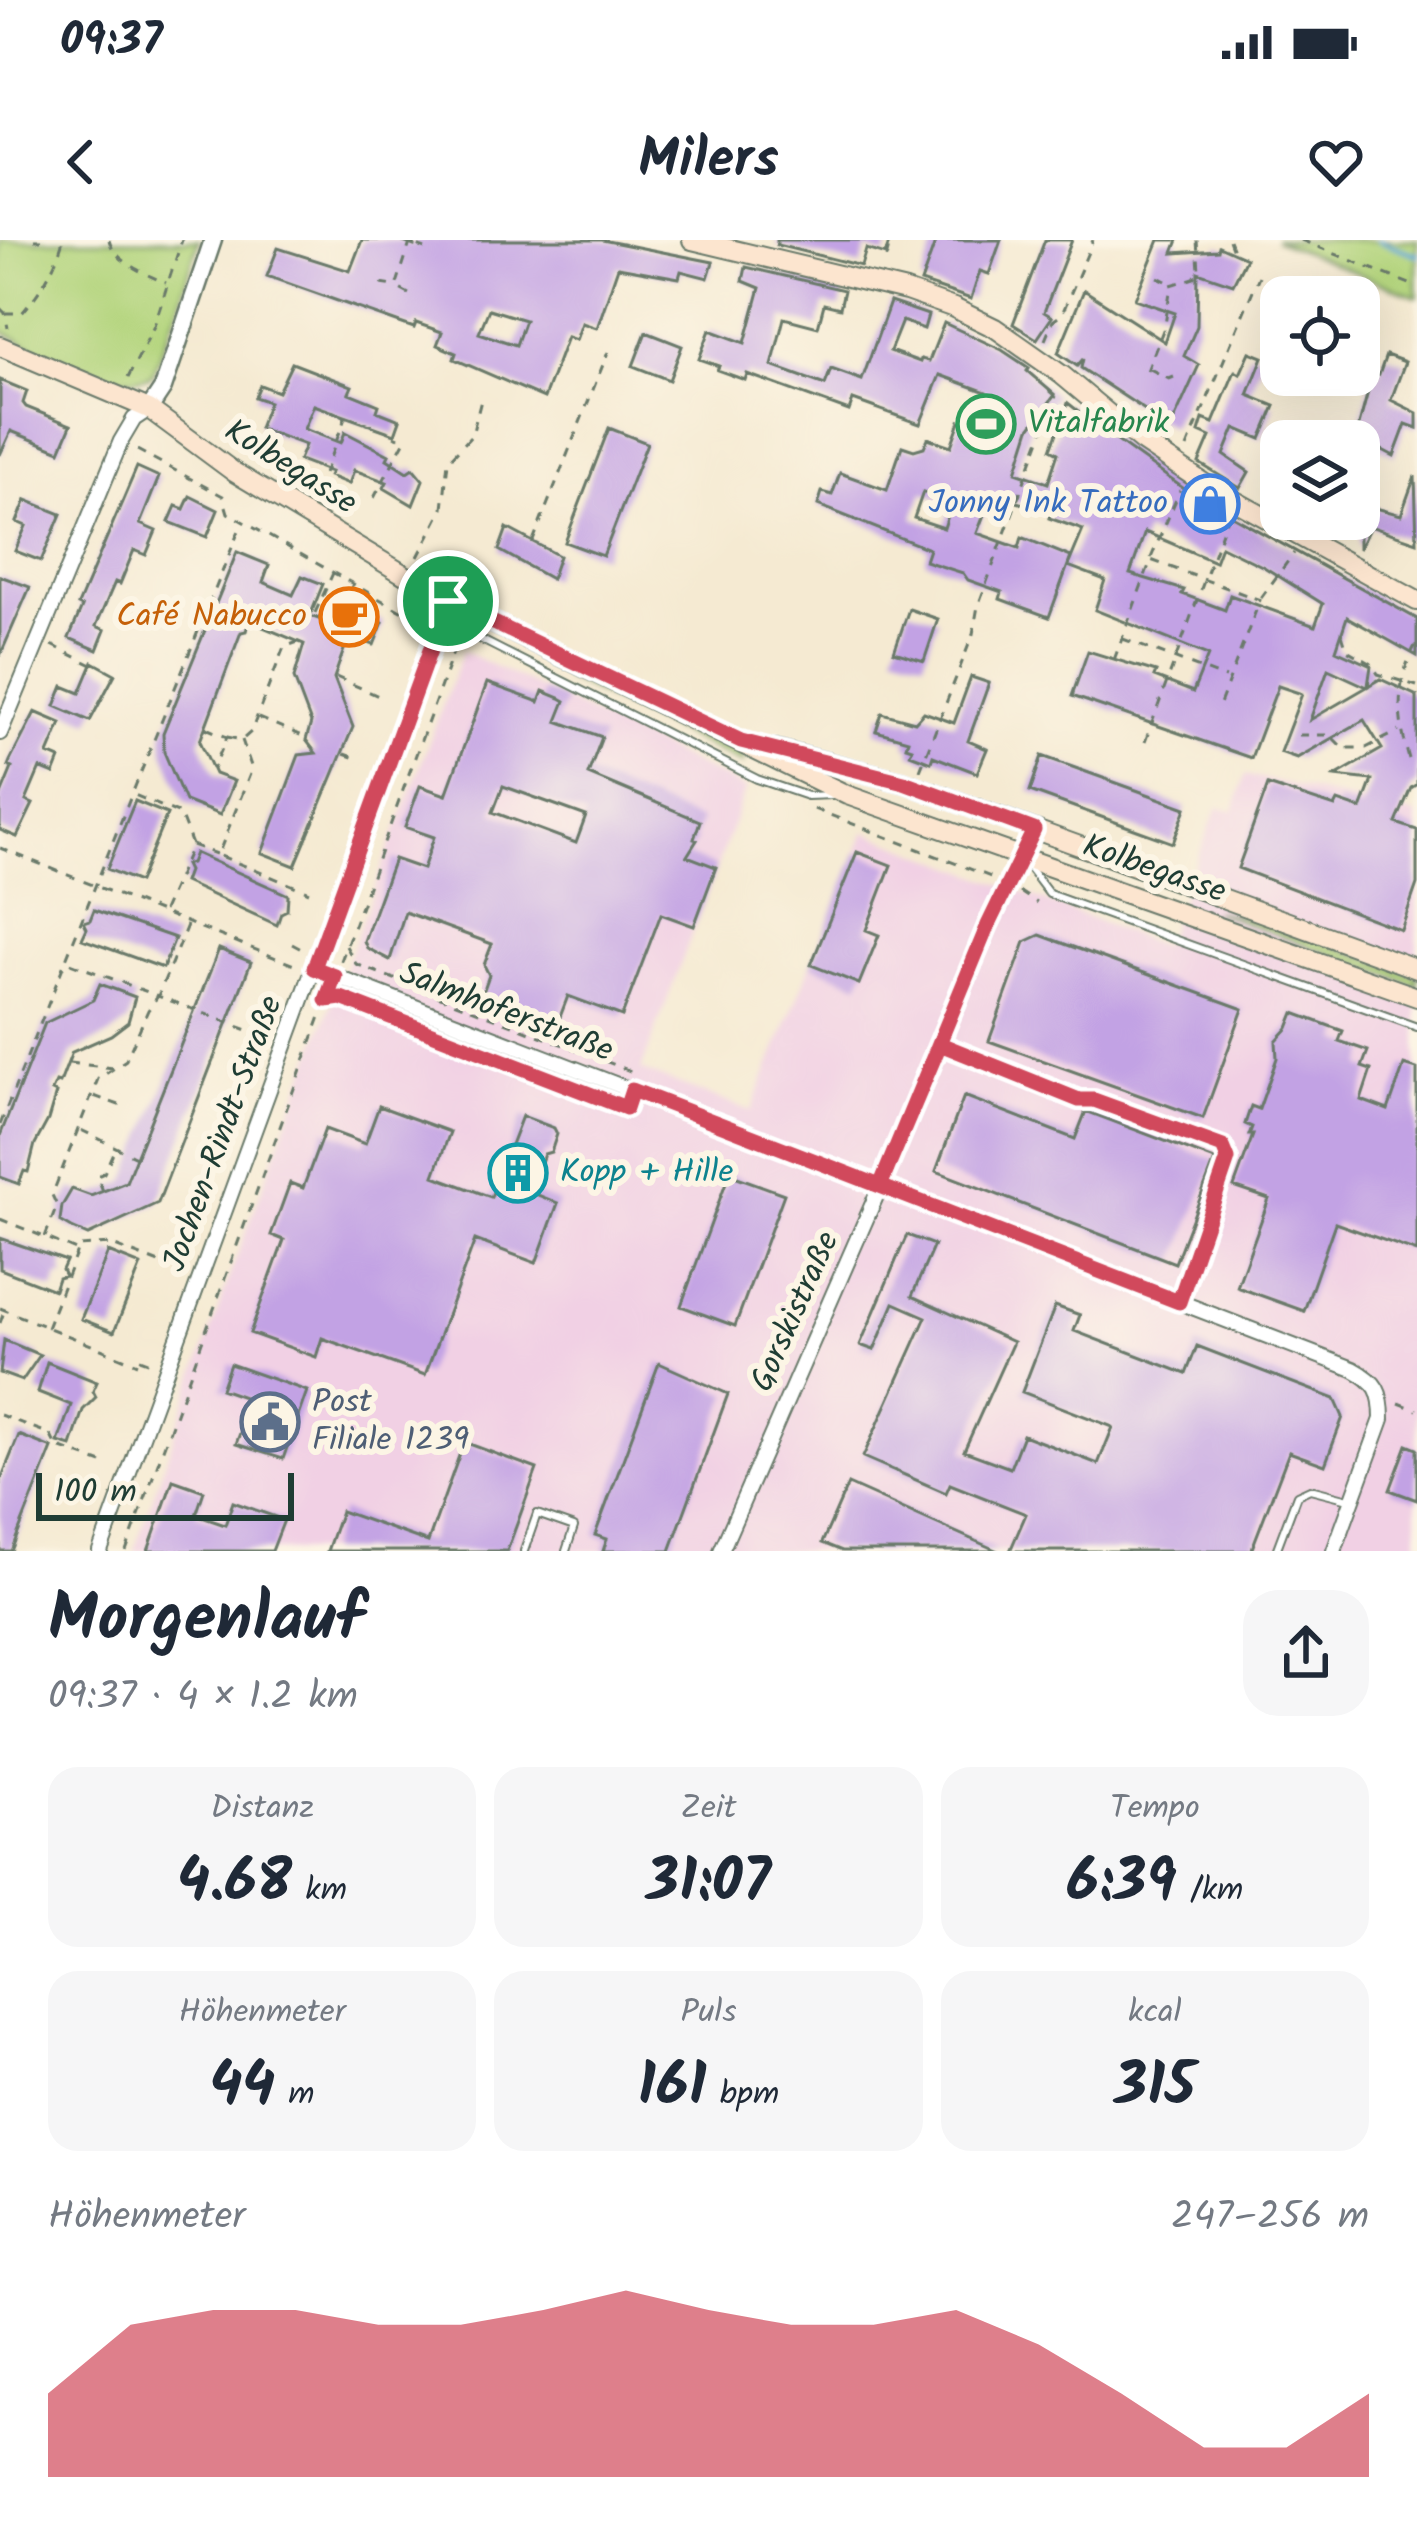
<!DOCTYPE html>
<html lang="de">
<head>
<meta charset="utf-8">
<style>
  :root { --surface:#fff; --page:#f6f6f7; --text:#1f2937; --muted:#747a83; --accent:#d1495b }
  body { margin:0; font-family:Kalam,sans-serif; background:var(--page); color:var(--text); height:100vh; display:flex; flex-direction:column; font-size:45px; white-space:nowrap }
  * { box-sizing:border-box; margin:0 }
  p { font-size:39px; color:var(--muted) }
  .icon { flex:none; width:66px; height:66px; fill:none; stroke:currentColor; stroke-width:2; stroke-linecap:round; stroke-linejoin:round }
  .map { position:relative; height:1311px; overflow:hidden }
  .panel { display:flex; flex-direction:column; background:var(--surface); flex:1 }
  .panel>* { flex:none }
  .tools { position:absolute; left:1260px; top:36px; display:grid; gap:24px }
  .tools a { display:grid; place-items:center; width:120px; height:120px; border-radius:24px; background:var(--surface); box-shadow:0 12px 48px #0002; font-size:60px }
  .scale { position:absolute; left:36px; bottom:30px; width:258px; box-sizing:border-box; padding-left:12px; border:6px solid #1f3d34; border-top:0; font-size:33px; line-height:42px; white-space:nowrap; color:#1f3d34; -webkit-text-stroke:9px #fcf5e5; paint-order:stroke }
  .pin { position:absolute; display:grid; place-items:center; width:102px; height:102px; color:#fff; margin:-51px; border:6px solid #fff; border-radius:50%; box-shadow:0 3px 12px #0007 }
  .round { display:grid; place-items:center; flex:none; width:126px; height:126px; border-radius:36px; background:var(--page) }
  .head { display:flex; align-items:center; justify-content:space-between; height:204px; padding:0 48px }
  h1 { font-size:66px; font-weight:600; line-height:90px }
  .metrics { display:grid; grid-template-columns:repeat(3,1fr); gap:18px; height:204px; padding:12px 48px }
  .metrics div { display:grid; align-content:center; border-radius:30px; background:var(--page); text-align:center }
  .metrics b { font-size:60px; font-weight:600 }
  .metrics small { font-size:33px; font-weight:400 }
  .metrics p { font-size:33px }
  .chart { height:336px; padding:24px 48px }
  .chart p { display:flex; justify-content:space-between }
  .chart svg { width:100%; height:216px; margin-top:12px; fill:var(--accent); opacity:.7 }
  .status { display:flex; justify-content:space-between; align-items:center; height:84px; padding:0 60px; background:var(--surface); direction:ltr }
  .status svg { height:33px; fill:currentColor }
  header { display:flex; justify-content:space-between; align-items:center; height:156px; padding:0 48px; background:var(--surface); font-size:54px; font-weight:600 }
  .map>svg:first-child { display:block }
  .built { fill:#f1d0e4 }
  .green { fill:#b2d47c; stroke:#688858; stroke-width:3 }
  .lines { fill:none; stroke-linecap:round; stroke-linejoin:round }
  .stream { stroke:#5ea7d6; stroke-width:4.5 }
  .building { fill:#c2a2e4; fill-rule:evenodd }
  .service-casing { stroke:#6a7a6b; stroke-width:10 }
  .minor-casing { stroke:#6a7a6b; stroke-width:18 }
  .tertiary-casing { stroke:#6a7a6b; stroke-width:21 }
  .secondary-casing { stroke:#6a7a6b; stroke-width:22 }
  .path { stroke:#6a7a6b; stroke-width:3; stroke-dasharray:9 9; stroke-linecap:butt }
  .service { stroke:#fff; stroke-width:6 }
  .minor { stroke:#fff; stroke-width:14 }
  .tertiary { stroke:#fff; stroke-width:16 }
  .secondary { stroke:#fce5cf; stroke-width:18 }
  .route-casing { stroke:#fff; stroke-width:24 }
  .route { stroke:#d1495b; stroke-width:15 }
  .labels { text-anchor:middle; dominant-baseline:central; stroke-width:12; stroke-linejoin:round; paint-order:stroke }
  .leisure-label { font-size:33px; fill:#27864d; stroke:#fcf5e5; text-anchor:start }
  .street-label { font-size:33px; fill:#1f3d34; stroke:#fcf5e5 }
  .shop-label { font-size:33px; fill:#366cbe; stroke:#fcf5e5; text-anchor:end }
  .food-label { font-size:33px; fill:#c56008; stroke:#fcf5e5; text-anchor:end }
  .culture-label { font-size:33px; fill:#0d838f; stroke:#fcf5e5; text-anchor:start }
  .service-label { font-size:33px; fill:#4e5e75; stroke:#fcf5e5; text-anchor:start }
</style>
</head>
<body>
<div class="status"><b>09:37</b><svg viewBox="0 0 49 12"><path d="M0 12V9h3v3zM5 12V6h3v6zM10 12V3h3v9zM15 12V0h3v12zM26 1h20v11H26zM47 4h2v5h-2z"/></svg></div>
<header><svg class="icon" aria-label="back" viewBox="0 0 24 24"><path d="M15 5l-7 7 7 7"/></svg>Milers<svg class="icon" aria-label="heart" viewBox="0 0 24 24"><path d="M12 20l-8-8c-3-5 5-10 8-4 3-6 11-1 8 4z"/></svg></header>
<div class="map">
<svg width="1417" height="1311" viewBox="0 0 1417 1311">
  <rect width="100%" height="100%" fill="#fcf5e5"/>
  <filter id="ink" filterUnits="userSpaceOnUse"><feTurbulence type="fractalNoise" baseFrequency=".00833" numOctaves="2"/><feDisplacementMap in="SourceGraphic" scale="24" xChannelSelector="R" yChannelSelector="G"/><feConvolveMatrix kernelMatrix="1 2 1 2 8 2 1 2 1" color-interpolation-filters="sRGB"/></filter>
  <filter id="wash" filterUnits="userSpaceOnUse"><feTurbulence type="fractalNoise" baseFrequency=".004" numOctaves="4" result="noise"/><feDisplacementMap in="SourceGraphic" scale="48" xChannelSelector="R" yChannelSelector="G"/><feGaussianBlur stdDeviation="2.7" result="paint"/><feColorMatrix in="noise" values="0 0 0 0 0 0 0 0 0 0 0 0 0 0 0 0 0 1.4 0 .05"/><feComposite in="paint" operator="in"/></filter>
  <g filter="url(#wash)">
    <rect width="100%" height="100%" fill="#f5ead2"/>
    <!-- built -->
    <path class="built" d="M463,411L746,549L641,830L751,871L865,592L1162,706L1218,567L1234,571L1245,535L1417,575V1311H134L231,1032Z"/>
    <!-- green -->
    <path class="green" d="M0,0H199L178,69L152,135C109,152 38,110 0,90Z
      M1275,0H1417V57Z
      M569,433L743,512V523L566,438Z
      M1214,671L1264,681L1417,736V746Z"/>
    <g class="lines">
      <!-- stream -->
      <path class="stream" d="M1378,0L1417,15"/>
    </g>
    <g id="blocks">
      <!-- building -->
      <path class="building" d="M362,0H398L414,6L415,0H602L713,22L708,38L681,31L679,38L618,27L597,88L582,83L576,100L567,97L544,158L454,119L456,113L437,105L442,92L416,83L414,88L267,36L278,8L350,31ZM489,69L525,80L516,105L479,93Z
        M777,0H890L885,15L866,9L861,26L777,5Z
        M936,0H1001L989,34L980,31L971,59L921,42Z
        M1045,0H1072L1044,72L1052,77L1037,99L1013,84Z
        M1159,0H1178L1173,13L1218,10L1219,6L1246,18L1233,44L1198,32L1197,86L1184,116L1199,125L1171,187L1081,128L1083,119L1077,126L1058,113L1084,50L1165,102L1175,73L1135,59Z
        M746,27L844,50L840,68L824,64L818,87L784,78L772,126L825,145L831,129L862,140L890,62L928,75L924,89L902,81L890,111L920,122L921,119L929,121L944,83L1002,110L1029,128L1027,131L1055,155L1030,188L1016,232L1048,243L1058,213L1051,209L1068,163L1082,174L1078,183L1109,195L1187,251L1417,379V416L1347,377L1336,410L1371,426L1368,446L1380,439L1417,456V544L1411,548L1396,583L1417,590V644L1401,690L1238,628L1268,545L1335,567L1338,561L1361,569L1372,540L1335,536L1382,509L1364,480L1297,518L1280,512L1302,454L1278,446L1251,518L1072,456L1088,411L1156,432L1154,437L1193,452L1208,415L1095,370L1105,340L1068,326L1083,290L1049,278L1050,275L1039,269L992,254L977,293L1019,308L1022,297L1071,317L1049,377L1000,359L1002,352L968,340L963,333L925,321L929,309L818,265L822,252L832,255L840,233L887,250L902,206L914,210L924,207L928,198L951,206L960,181L973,186L986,152L940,135L920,184L853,160L849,171L747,134L745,140L717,130L719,126L699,119L710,90L745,103L760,48L743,41ZM923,252L952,263L944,288L914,278ZM1145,292L1215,322L1221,306L1264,327L1323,364L1315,386L1230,355L1225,370L1182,354L1184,350L1130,334ZM1328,429L1367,447L1310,480Z
        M646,92L682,106L669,140L633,126Z
        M1250,112L1263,117L1248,155L1275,166L1261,199L1235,188L1224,215L1249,232L1240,248L1199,223L1210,197L1199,192L1203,179L1213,183L1235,131L1240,134Z
        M1386,115L1405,122L1391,160L1417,173V188L1406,184L1394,216L1356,196L1373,133L1379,135Z
        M292,123L352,146L349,153L379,165L377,171L400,180L395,194L314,165L304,189L341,203L345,192L389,215L387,219L407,232L413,228L423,240L413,265L384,248L387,242L354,230L349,244L329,236L331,232L299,220L305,205L259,188L269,162L255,157L260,145L278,152Z
        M0,140L27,151L23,163L26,167L71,185L60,211L11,191L0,215Z
        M609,188L647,203L603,316L565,302Z
        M137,227L159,237L140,284L156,291L146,315L134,310L120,344L115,342L96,386L105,390L97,410L69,398L82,367L78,365Z
        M1415,236L1417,302L1370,286L1359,309V250L1377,256L1372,267L1401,275Z
        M190,256L218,270L207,297L169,282L176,266L184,269Z
        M26,260L61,274L41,321L15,311L26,286L17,282Z
        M507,288L559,316L551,339L499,310Z
        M237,312L269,325L263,342L293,355L302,336L323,344L310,376L327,382L342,378L351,364L371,372L370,376L383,382L374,405L361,400L345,407L341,418L334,438L353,487L295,626L262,613L299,515L316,513L306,500L311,483L294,438L304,404L249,381L246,391L241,392L200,501L215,534L234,541L220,575L185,561L164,512L163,493Z
        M0,336L30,347L0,416Z
        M909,369L938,379L924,421L894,412Z
        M93,422L115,434L90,481L55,466L63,446L80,453Z
        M971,437L989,443L968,501L987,509L977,533L933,516L931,522L910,514L912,508L906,506L908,500L876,491L882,473L915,482L924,472L954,483Z
        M487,443L539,462L543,451L560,458L565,461L557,481L602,497L588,534L700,581L694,599L697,600L687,616L716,627L694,686L661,674L622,776L568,756L558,782L482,755L489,735L484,725L492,704L405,672L390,720L367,708L364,701L394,619L423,629L434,597L405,587L420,546L446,555ZM503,546L586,576L576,603L493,572Z
        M35,472L61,483L48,514L60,519L54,534L40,528L26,561L33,564L17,597L0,590V557L12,528L8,526L10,521Z
        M1042,516L1186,568L1173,603L1030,551Z
        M135,561L167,574L139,642L107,629Z
        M857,612L891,625L866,690L879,695L859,744L811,725Z
        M195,613L288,655L287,670L281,673L277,685L184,642L188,631L185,625L191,623Z
        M94,670L175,698L163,728L82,699L87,688L84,682L90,680Z
        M1040,695L1243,769L1203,878L989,801L1025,702Z
        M219,709L251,722L158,963L88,995L72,988L60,981L62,966L72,949L91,956L126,942Z
        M100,744L135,757L128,782L111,795L72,812L60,843L56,842L52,851L56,853L48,880L35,904L28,932L24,931L19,944L0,937V896L45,783L93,760Z
        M1294,773L1343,791L1339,801L1368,811L1362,827L1371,830L1361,860L1388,870L1404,825L1417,829V1012L1335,983L1304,1071L1237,1047L1269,959L1234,947L1253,895H1249L1252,887L1245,884L1251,866L1259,869L1277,818L1276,801L1288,788Z
        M964,856L1075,899L1086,871L1215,920L1175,1023L936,931Z
        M379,866L450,892L434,936L491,957L522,876L554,888L557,894L551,912L544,914L530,952L558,963L536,1023L475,1000L425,1135L322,1098L316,1117L250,1093L284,1000L271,995L290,943L303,948L325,889L365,904Z
        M729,934L784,954L735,1086L681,1066Z
        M907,995L934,1005L912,1056L1013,1102L964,1211L1010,1228L1023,1195L1098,1224L1113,1187L1022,1152L1055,1066L1080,1075L1074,1091L1186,1134L1197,1106L1335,1159L1343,1177L1325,1225L1289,1212L1251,1311H1010L1026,1274L950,1244L946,1253L863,1217L926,1077L894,1063L874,1110L860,1105Z
        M0,998L66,1021L62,1030L65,1036L58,1038L54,1050L0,1029Z
        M108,1012L141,1025L114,1092L81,1079Z
        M4,1100L40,1115L22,1141L0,1133Z
        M47,1122L97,1142L93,1151L96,1157L83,1170L71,1206L58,1202L71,1165L38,1152Z
        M659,1123L728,1154L670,1311H603L607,1299L595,1295Z
        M230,1124L307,1151L283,1219L236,1204L252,1160L221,1149Z
        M19,1195L52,1208L11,1311H0V1242Z
        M464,1202L537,1229L507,1311H327L341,1271L428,1302Z
        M1407,1205L1417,1209V1260L1390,1250Z
        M173,1240L204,1251L196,1275L225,1285L233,1262L284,1280L272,1311H148Z
        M848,1244L998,1311H842L822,1303Z"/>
    </g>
  </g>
  <g filter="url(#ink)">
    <use href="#blocks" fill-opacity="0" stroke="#6a7a6b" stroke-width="3"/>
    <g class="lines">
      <!-- service casing -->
      <g class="service-casing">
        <path id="service" d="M457,374L472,395L757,539L807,556L833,555
          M1027,625L1049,654L1417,787
          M940,804L1079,860H1094L1223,907L1228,919L1180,1060
          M524,1311L537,1274L574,1287L566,1311
          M1276,1311L1297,1255L1310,1249L1349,1259"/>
      </g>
      <!-- minor casing -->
      <g class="minor-casing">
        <path id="minor" d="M0,493L121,201L134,179L149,169
          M314,728L1353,1129C1377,1142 1382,1151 1382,1179L1334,1311
          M100,1311L448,361
          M721,1311L880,947L988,685L1034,590"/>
      </g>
      <!-- tertiary casing -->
      <g class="tertiary-casing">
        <path id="tertiary" d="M149,169L163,148L213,0"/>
      </g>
      <!-- secondary casing -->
      <g class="secondary-casing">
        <path id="secondary" d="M692,0L906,51L954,68L995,88L1062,135L1141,201L1208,246L1417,361
          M0,106L149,169L234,232L448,361L847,555L1417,757
          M775,509L904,542L1417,729"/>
      </g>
      <!-- path -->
      <path class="path" d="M34,0H41
        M109,0C114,21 145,34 166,43
        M402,0L425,9
        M1229,0L1234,13
        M1301,0L1417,47
        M886,18L891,0
        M1158,37L1170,43
        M381,44L394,46
        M409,54L396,47L411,0
        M0,68L5,73L8,88
        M5,73H22C41,51 55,28 63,0
        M1045,100L1053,81L1062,74L1093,0
        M1150,129L1169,139L1174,137
        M1147,131L1165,85L1171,45L1194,38L1199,31L1197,0
        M128,138L154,86L182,0
        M1187,208L1259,36
        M137,210L223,256L228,273L422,383
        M324,234L345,178L332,171
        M374,258L405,200L394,196
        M533,301L608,112
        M418,317L443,269L448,221L472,195L482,156
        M1151,318L1180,250
        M1261,358L1294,313
        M315,373L333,333
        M313,377L328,379L341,375L353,343
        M1342,394L1347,410L1372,424L1378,434L1417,446
        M1123,399L1226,438
        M52,405L92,425
        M1114,420L1151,320L1260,360L1218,469
        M336,437L381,457
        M259,478L305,497
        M206,488L227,497L213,529
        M1299,495H1330L1343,508H1366L1399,491
        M227,497L242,500L251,492L284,407L298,402
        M242,500L252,529L218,615L309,652
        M1145,502L1227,278
        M344,514L358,519
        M1409,519C1397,477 1395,442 1417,402
        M920,530L973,394L978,366L1056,156
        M814,569L996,639
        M192,605L180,574L132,554L242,283
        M0,608L299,727
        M1020,652L1037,663
        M163,671L192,605L216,614
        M187,685L158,756L258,794
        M292,704L305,711
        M346,706L356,724L638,834
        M341,721L455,407
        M328,760L341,758L626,866
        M69,823L113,828
        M94,856L119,865L121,861
        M0,885L131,556
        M81,890L138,918
        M103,951L97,936L104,933L114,910
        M0,979L76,1010
        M45,997L57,966L52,955L98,839L126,820L148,770L158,756L65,721
        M0,1068L138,1124
        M0,1083L5,1069
        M47,1088L79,1006L110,1004L172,1028
        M140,1119L151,1123
        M1399,1163L1417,1170
        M0,1175L50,1194L56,1206L102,1223
        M126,1311L329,752"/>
      <!-- service -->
      <use href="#service" class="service"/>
      <!-- minor -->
      <use href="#minor" class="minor"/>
      <!-- tertiary -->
      <use href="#tertiary" class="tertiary"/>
      <!-- secondary -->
      <use href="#secondary" class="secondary"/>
    </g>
  </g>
  <g class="lines" filter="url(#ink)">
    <!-- route casing -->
    <g class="route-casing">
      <path id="route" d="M448,361L314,728L335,736L326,760L341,758L626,868L632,850L880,946L940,804L1079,860H1094L1223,907L1228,919L1179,1062L880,946L988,685L1034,590L904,542L741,501L448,361"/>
    </g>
    <!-- route -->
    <use href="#route" class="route"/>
  </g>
  <!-- icons -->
  <defs>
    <g id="stadium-ring" transform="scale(3)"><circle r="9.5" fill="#fcf5e5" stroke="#2e9e5b" stroke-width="1.5"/><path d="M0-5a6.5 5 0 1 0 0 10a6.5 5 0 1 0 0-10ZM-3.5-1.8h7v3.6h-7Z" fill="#2e9e5b"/></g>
    <g id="shop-ring" transform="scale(3)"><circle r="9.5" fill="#fcf5e5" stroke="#3f7fe0" stroke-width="1.5"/><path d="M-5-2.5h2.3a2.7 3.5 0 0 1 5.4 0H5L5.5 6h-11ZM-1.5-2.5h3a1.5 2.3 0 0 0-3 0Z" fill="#3f7fe0"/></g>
    <g id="cafe-ring" transform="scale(3)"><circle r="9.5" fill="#fcf5e5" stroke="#e8710a" stroke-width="1.5"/><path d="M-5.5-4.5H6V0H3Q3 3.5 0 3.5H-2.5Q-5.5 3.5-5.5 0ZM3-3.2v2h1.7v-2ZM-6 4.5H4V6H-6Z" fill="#e8710a"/></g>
    <g id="building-ring" transform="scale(3)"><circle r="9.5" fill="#fcf5e5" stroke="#0f9aa8" stroke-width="1.5"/><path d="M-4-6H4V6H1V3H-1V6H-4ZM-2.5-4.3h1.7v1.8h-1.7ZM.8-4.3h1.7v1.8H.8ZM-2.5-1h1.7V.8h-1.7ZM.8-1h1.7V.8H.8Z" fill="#0f9aa8"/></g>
    <g id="civic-ring" transform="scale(3)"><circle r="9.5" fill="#fcf5e5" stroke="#5c6f8a" stroke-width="1.5"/><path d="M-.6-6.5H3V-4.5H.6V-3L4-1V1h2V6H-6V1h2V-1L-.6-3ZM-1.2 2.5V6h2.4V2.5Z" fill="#5c6f8a"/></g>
  </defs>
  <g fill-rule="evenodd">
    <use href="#stadium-ring" x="986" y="184"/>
    <use href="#shop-ring" x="1210" y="264"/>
    <use href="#cafe-ring" x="349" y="377"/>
    <use href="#building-ring" x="518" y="933"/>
    <use href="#civic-ring" x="270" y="1182"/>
  </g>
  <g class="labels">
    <!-- leisure labels -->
    <g class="leisure-label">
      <text x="1028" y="184">Vitalfabrik</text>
    </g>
    <!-- street labels -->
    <g class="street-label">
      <text transform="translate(290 228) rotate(32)">Kolbegasse</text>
      <text transform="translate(1154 630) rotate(19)">Kolbegasse</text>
      <text transform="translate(506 773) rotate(21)">Salmhoferstraße</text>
      <text transform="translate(224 894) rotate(-70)">Jochen-Rindt-Straße</text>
      <text transform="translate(796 1072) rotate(-66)">Gorskistraße</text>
    </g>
    <!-- shop labels -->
    <g class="shop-label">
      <text x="1168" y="264">Jonny Ink Tattoo</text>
    </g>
    <!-- food labels -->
    <g class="food-label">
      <text x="307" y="377">Café Nabucco</text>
    </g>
    <!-- culture labels -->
    <g class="culture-label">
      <text x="560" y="933">Kopp + Hille</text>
    </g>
    <!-- service labels -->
    <g class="service-label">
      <text x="312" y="1163">Post<tspan x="312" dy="38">Filiale 1239</tspan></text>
    </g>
  </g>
</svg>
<div class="tools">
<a><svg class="icon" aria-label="locate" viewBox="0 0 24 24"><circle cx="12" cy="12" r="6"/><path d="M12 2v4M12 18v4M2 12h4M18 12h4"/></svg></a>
<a><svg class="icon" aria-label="layers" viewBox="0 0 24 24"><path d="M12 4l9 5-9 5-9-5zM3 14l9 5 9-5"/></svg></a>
</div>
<div class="scale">100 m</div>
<div class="pin" style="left:448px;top:361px;background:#1e9e55"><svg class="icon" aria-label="arrive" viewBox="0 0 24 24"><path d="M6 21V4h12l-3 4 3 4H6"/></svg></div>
</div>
<section class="panel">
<div class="head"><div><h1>Morgenlauf</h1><p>09:37 · 4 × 1.2 km</p></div><a class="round"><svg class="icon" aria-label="share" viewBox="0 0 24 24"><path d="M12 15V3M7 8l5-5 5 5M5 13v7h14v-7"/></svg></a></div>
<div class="metrics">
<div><p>Distanz</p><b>4.68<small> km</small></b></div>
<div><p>Zeit</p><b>31:07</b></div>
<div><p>Tempo</p><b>6:39<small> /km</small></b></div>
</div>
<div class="metrics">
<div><p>Höhenmeter</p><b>44<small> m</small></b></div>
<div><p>Puls</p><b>161<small> bpm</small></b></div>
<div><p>kcal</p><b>315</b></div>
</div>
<div class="chart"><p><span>Höhenmeter</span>247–256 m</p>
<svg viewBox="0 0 160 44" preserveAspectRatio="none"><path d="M0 44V27L10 13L20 10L30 10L40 13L50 13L60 10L70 6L80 10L90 13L100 13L110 10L120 17L130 27L140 38L150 38L160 27V44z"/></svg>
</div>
</section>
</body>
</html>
